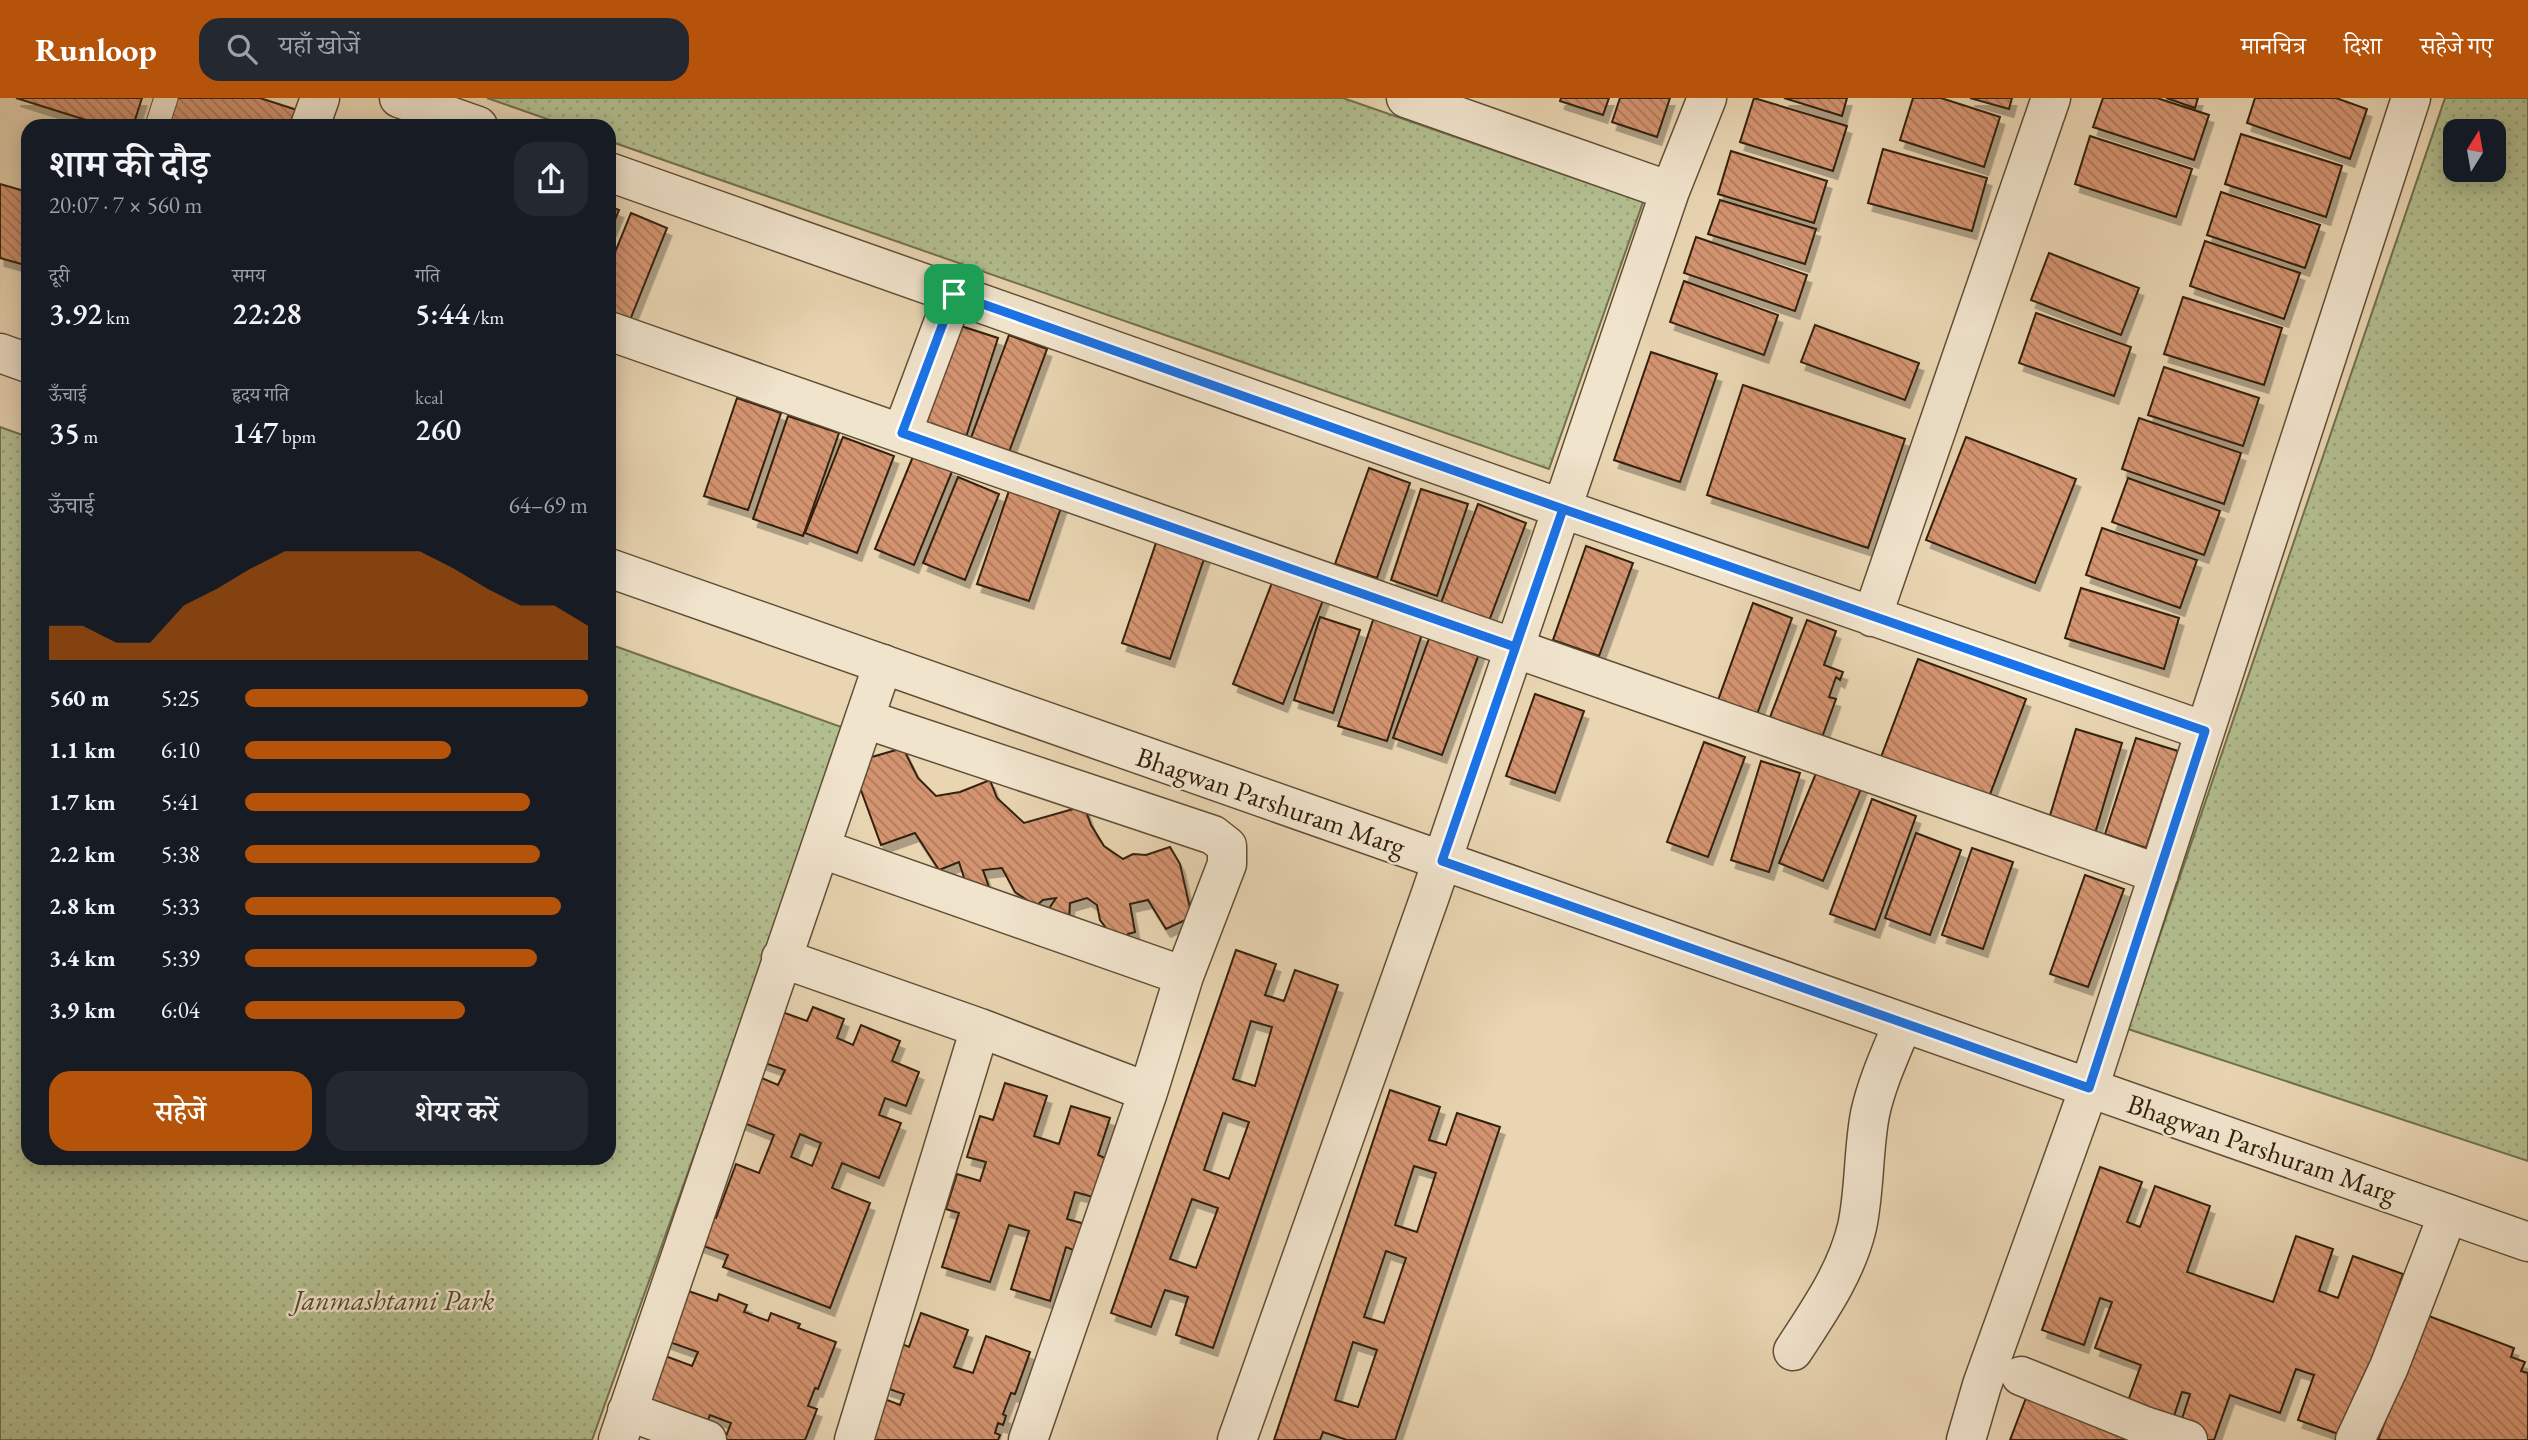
<!DOCTYPE html>
<html lang="hi">
<head>
<meta charset="utf-8">
<style>
  :root { --surface:#171b24; --page:#242831; --text:#f1f3f6; --muted:#9ea1a6; --accent:#b45309 }
  body { margin:0; font-family:"EB Garamond","Noto Serif Devanagari",serif; background:var(--page); color:var(--text); height:100vh; display:flex; flex-direction:column; font-size:26px; white-space:nowrap }
  * { box-sizing:border-box; margin:0 }
  p { font-size:23px; color:var(--muted) }
  .icon { flex:none; width:38px; height:38px; fill:none; stroke:currentColor; stroke-width:2; stroke-linecap:round; stroke-linejoin:round }
  .map { position:relative; flex:1; overflow:hidden }
  .sheet { position:absolute; left:21px; top:21px; width:595px; height:1046px; display:flex; flex-direction:column; background:var(--surface); border-radius:21px; box-shadow:0 4px 18px #0003 }
  .sheet>* { flex:none }
  .needle { width:46px; rotate:11deg }
  .fabs { position:absolute; left:2443px; top:21px; display:grid; gap:14px }
  .fabs a { display:grid; place-items:center; width:63px; height:63px; border-radius:14px; background:var(--surface); box-shadow:0 4px 18px #0003; font-size:35px }
  .pin { position:absolute; display:grid; place-items:center; width:60px; height:60px; color:#fff; margin:-30px; border-radius:14px; box-shadow:0 4px 10px #0006 }
  .round { display:grid; place-items:center; flex:none; width:74px; height:74px; border-radius:21px; background:var(--page) }
  .summary { display:flex; align-items:center; justify-content:space-between; height:119px; padding:0 28px }
  h1 { font-size:38px; font-weight:600; line-height:52px }
  .stats { display:grid; grid-template-columns:repeat(3,1fr); gap:10px; height:119px; padding:7px 28px }
  .stats div { display:grid; align-content:center }
  .stats b { font-size:30px; font-weight:600 }
  .stats small { font-size:19px; font-weight:400 }
  .stats p { font-size:19px }
  .chart { height:196px; padding:14px 28px }
  .chart p { display:flex; justify-content:space-between }
  .chart svg { width:100%; height:126px; margin-top:7px; fill:var(--accent); opacity:.7 }
  .action { display:flex; gap:14px; margin-top:auto; padding:14px 28px }
  .action a { flex:1; height:80px; border-radius:21px; background:var(--accent); color:#fff; font-size:28px; font-weight:600; line-height:80px; text-align:center }
  .action a+a { background:var(--page); color:var(--text) }
  ul { padding:0 28px; list-style:none; font-size:23px }
  li { display:grid; grid-template-columns:112px 84px 1fr; align-items:center; height:52px }
  li i { height:18px; border-radius:9px; background:var(--accent) }
  header { display:flex; align-items:center; gap:42px; box-sizing:border-box; height:98px; padding:0 35px; background:var(--accent); color:#fff }
  header strong { font-size:33px }
  nav { display:flex; gap:38px; margin-inline-start:auto; font-size:24px }
  .search { width:490px; height:63px; background:var(--page); display:flex; align-items:center; gap:18px; box-sizing:border-box; padding:0 24px; border-radius:21px; color:var(--muted); font-size:26px }
  .map>svg:first-child { display:block }
  .green { fill:url(#green-dots); stroke:#72704d; stroke-width:2; fill-rule:evenodd }
  .building { fill:url(#building-back-hatch); stroke:#32210b; stroke-width:2; fill-rule:evenodd; filter:url(#shadow) }
  .lines { fill:none; stroke-linecap:round; stroke-linejoin:round }
  .service-casing { stroke:#604e35; stroke-width:25 }
  .minor-casing { stroke:#604e35; stroke-width:41 }
  .tertiary-casing { stroke:#604e35; stroke-width:41 }
  .service { stroke:#f1e4cd; stroke-width:23 }
  .minor { stroke:#f1e4cd; stroke-width:38 }
  .tertiary { stroke:#f1e4cd; stroke-width:38 }
  .route-casing { stroke:#fff; stroke-width:14 }
  .route { stroke:#1a73e8; stroke-width:9 }
  .labels { text-anchor:middle; dominant-baseline:central; stroke-width:5; stroke-linejoin:round; paint-order:stroke }
  .street-label { font-size:28px; fill:#32210b; stroke:#f1e4cd }
  .park-label { font-size:28px; font-style:italic; fill:#52482c; stroke:#f1e4cd }
</style>
</head>
<body>
<header>
<strong>Runloop</strong>
<div class="search"><svg class="icon" aria-label="search" viewBox="0 0 24 24"><circle cx="10" cy="10" r="6"/><path d="M15 15l6 6"/></svg>यहाँ खोजें</div>
<nav><a>मानचित्र</a><a>दिशा</a><a>सहेजे गए</a></nav>
</header>
<div class="map">
<svg width="2528" height="1342" viewBox="0 0 2528 1342">
  <defs>
    <pattern id="green-dots" width="8" height="8" patternUnits="userSpaceOnUse" patternTransform="scale(1.75)"><rect width="8" height="8" fill="#b3be8f"/><path d="M2 2h.1M6 6h.1" fill="none" stroke="#9aa37a" stroke-width="1.8" stroke-linecap="round"/></pattern>
    <pattern id="building-back-hatch" width="6" height="6" patternUnits="userSpaceOnUse" patternTransform="scale(1.75)"><rect width="6" height="6" fill="#d59471"/><path d="M-1 5l2 2M0 0l6 6M5-1l2 2" fill="none" stroke="#ad785b"/></pattern>
    <filter id="shadow"><feDropShadow dx="4.5" dy="8" stdDeviation="0" flood-color="#0004"/></filter>
  </defs>
  <rect width="100%" height="100%" fill="#e9d5b2"/>
  <filter id="stains"><feTurbulence type="fractalNoise" baseFrequency=".00286" numOctaves="4"/><feColorMatrix values="0 0 0 0 .2 0 0 0 0 .09 0 0 0 0 .02 0 0 0 .5 -.17"/></filter>
  <radialGradient id="worn" r=".72"><stop offset=".6" stop-color="#630" stop-opacity="0"/><stop offset="1" stop-color="#630" stop-opacity=".3"/></radialGradient>
  <!-- green -->
  <path class="green" d="M487,0H1343L1643,104L1549,371L609,43V28H567Z
    M2445,0H2528V1063L2128,931ZM2494,33V72H2455V33Z
    M0,329L28,339V1060H609V546L847,631L592,1342H0Z"/>
  <!-- building -->
  <path class="building" d="M16,0H142L133,28H105Z
    M175,0H260L297,12L292,28H171L166,27Z
    M1561,0H1609L1603,17L1560,3Z
    M1620,0H1670L1657,39L1612,24Z
    M1754,0L1847,28L1833,73L1740,44Z
    M1784,0H1847L1842,18Z
    M1913,0H1941L2000,19L1984,69L1900,42Z
    M1970,0H2012L2009,11Z
    M2103,0H2157L2209,17L2194,62L2093,29Z
    M2166,0H2198L2195,10Z
    M2255,0H2336L2367,11L2350,61L2247,25Z
    M2241,36L2342,68L2326,119L2225,86Z
    M2090,38L2192,71L2176,119L2075,86Z
    M1883,51L1987,80L1972,133L1868,105Z
    M1731,53L1827,83L1814,125L1718,96Z
    M0,86L28,94V168L0,160Z
    M2221,94L2320,127L2305,170L2207,137Z
    M1720,102L1816,131L1805,166L1708,136Z
    M609,108L619,112L609,136Z
    M631,115L667,130L628,227L609,219V169Z
    M1696,139L1807,177L1795,213L1684,175Z
    M2205,143L2300,175L2284,221L2190,188Z
    M2049,155L2139,190L2121,237L2031,202Z
    M1684,183L1778,217L1764,257L1670,224Z
    M2183,199L2282,230L2264,287L2164,256Z
    M2036,215L2131,249L2114,298L2019,265Z
    M958,227L998,240L966,339L926,326Z
    M1815,227L1919,265L1905,302L1801,264Z
    M1009,237L1047,251L1009,354L971,340Z
    M1651,254L1717,276L1680,384L1614,362Z
    M2164,269L2259,300L2243,348L2148,317Z
    M1743,287L1905,341L1868,450L1707,397Z
    M737,300L781,315L748,412L704,398Z
    M788,318L839,335L803,438L753,421Z
    M2139,320L2241,355L2224,406L2122,371Z
    M843,339L894,358L857,455L805,435Z
    M1966,339L2076,381L2035,485L1926,442Z
    M914,356L953,371L914,467L875,451Z
    M1369,370L1410,385L1377,480L1335,466Z
    M958,379L999,396L965,482L923,465Z
    M2128,380L2220,413L2204,457L2112,424Z
    M1012,384L1064,401L1029,503L977,486Z
    M1421,391L1468,406L1437,498L1391,482Z
    M1478,406L1526,425L1489,523L1441,505Z
    M2102,430L2197,462L2180,510L2086,477Z
    M1158,439L1206,455L1170,561L1122,545Z
    M1586,448L1633,465L1599,558L1553,542Z
    M1275,477L1325,497L1283,606L1233,586Z
    M2081,490L2179,520L2164,571L2065,540Z
    M1753,505L1792,520L1756,619L1717,605Z
    M1320,519L1360,532L1333,615L1294,602Z
    M1374,519L1422,536L1387,643L1338,628Z
    M1807,522L1836,533L1824,567L1843,574L1840,582L1836,579L1829,599L1836,601L1821,642L1769,622Z
    M1431,535L1480,553L1442,657L1393,640Z
    M1918,561L2026,601L1986,707L1878,667Z
    M1535,596L1584,613L1555,695L1506,678Z
    M2076,631L2122,645L2094,739L2048,724Z
    M2136,640L2178,653L2146,750L2105,736Z
    M1704,644L1745,659L1708,759L1667,744Z
    M903,650L918,680L936,698L960,694L990,682L997,700L1024,725L1084,708L1091,727L1104,748L1123,761L1133,756L1146,757L1170,749L1180,766L1192,819L1166,831L1148,802L1130,806L1135,834L1128,836L1126,842L1113,839L1100,822L1097,807L1087,800L1070,805L1069,822L1048,812L1056,800L1043,802L1036,808L1015,794L1002,770L983,772L990,792L967,789L959,764L939,772L915,735L881,747L851,665Z
    M1761,663L1800,675L1769,774L1731,762Z
    M1819,668L1863,686L1823,783L1779,765Z
    M1872,701L1916,718L1875,832L1830,816Z
    M1916,735L1961,752L1930,837L1885,820Z
    M1972,750L2013,764L1983,851L1942,837Z
    M2085,777L2124,791L2088,889L2050,876Z
    M1236,852L1276,866L1265,897L1284,903L1295,872L1338,887L1213,1250L1176,1237L1188,1199L1165,1192L1151,1229L1111,1215ZM1251,923L1272,929L1255,988L1233,981ZM1223,1015L1249,1024L1229,1081L1204,1072ZM1192,1101L1218,1110L1196,1170L1170,1161Z
    M813,909L844,921L837,940L853,947L861,927L900,943L892,963L919,974L906,1008L885,1000L879,1017L901,1025L879,1080L842,1065L832,1090L870,1105L830,1210L723,1169L728,1157L690,1143L700,1114L716,1120L736,1066L759,1075L774,1037L734,1021L752,976L778,987L785,972L754,961L774,911L807,923ZM800,1036L821,1045L812,1068L791,1059Z
    M1005,985L1047,998L1034,1038L1059,1046L1071,1008L1110,1020L1098,1057L1105,1060L1093,1099L1075,1094L1067,1121L1085,1126L1076,1153L1066,1149L1050,1203L1011,1191L1029,1133L1009,1127L990,1184L942,1169L959,1115L946,1111L957,1076L980,1083L986,1064L967,1059L980,1018L993,1022Z
    M1390,992L1440,1009L1429,1042L1446,1047L1457,1015L1500,1029L1395,1342H1347L1323,1334L1320,1342H1274ZM1414,1068L1436,1075L1417,1134L1395,1127ZM1386,1153L1406,1160L1384,1225L1364,1219ZM1353,1244L1377,1252L1358,1309L1335,1302Z
    M2100,1069L2142,1084L2127,1124L2140,1129L2155,1088L2210,1108L2187,1174L2273,1204L2296,1138L2333,1151L2319,1193L2338,1200L2353,1158L2403,1176L2347,1339L2298,1322L2314,1277L2296,1271L2280,1315L2230,1297L2214,1342H2205L2178,1333L2190,1296L2182,1294L2170,1330L2124,1314L2141,1267L2095,1250L2112,1204L2100,1200L2084,1247L2042,1232Z
    M677,1189L717,1203L719,1196L747,1207L744,1214L768,1223L771,1215L800,1226L798,1230L836,1244L818,1291L815,1290L808,1308L817,1311L805,1342H729L725,1341L731,1325L710,1317L704,1333L634,1302L652,1253L692,1268L698,1254L658,1240Z
    M921,1215L968,1232L954,1269L973,1275L986,1238L1030,1254L1015,1296L1011,1295L1003,1316L1006,1318L1003,1327L998,1325L995,1335L1000,1337L998,1342H875L868,1339L882,1300L900,1307L904,1296L886,1290L902,1246L909,1249Z
    M2426,1217L2514,1250L2511,1259L2525,1264L2521,1273L2528,1275V1342H2378Z
    M2029,1292L2166,1342H2010Z"/>
  <g class="lines">
    <!-- service casing -->
    <g class="service-casing">
      <path id="service" d="M157,28L166,0"/>
    </g>
    <!-- minor casing -->
    <g class="minor-casing">
      <path id="minor" d="M399,0L478,28
        M1406,0L1670,93
        M310,28L320,0
        M609,74L1563,411L2205,633
        M609,233L2159,776
        M902,335L954,196
        M1872,519L2051,0
        M865,621L1213,737L1227,748V766L1184,878L1148,994L1028,1342
        M822,751L1184,878
        M781,860L980,930L854,1342
        M980,930L1148,994
        M1793,1253C1819,1213 1846,1175 1857,1129C1865,1092 1863,1053 1870,1016C1877,984 1891,954 1903,925
        M2021,1278L2145,1328L2188,1342
        M627,1313L707,1342
        M618,1342L883,566
        M1237,1342L1430,798L1670,93L1707,0
        M1966,1342L1982,1287L2089,990L2411,0
        M2355,1342L2389,1269L2448,1116"/>
    </g>
    <!-- tertiary casing -->
    <g class="tertiary-casing">
      <path id="tertiary" d="M0,255L28,265
        M609,470L2528,1144"/>
    </g>
    <!-- service -->
    <use href="#service" class="service"/>
    <!-- minor -->
    <use href="#minor" class="minor"/>
    <!-- tertiary -->
    <use href="#tertiary" class="tertiary"/>
  </g>
  <g class="lines">
    <!-- route casing -->
    <g class="route-casing">
      <path id="route" d="M954,196L1563,411L1442,763L2089,990L2205,633L1563,411L1515,549L990,366L902,335L954,196"/>
    </g>
    <!-- route -->
    <use href="#route" class="route"/>
  </g>
  <g class="labels">
    <!-- street labels -->
    <g class="street-label">
      <text transform="translate(1271 703) rotate(19)">Bhagwan Parshuram Marg</text>
      <text transform="translate(2262 1050) rotate(19)">Bhagwan Parshuram Marg</text>
    </g>
    <!-- park labels -->
    <g class="park-label">
      <text x="394" y="1202">Janmashtami Park</text>
    </g>
  </g>
  <rect width="100%" height="100%" filter="url(#stains)"/>
  <rect width="100%" height="100%" fill="url(#worn)"/>
</svg>
<div class="fabs">
<a><svg class="needle" viewBox="-14 -14 28 28"><path d="M0-13l5 13h-10z" fill="#e53935"/><path d="M0 13l5-13h-10z" fill="#9ea1a6"/></svg></a>
</div>
<div class="pin" style="left:954px;top:196px;background:#1e9e55"><svg class="icon" aria-label="arrive" viewBox="0 0 24 24"><path d="M6 21V4h12l-3 4 3 4H6"/></svg></div>
<section class="sheet">
<div class="summary"><div><h1>शाम की दौड़</h1><p>20:07 · 7 × 560 m</p></div><a class="round"><svg class="icon" aria-label="share" viewBox="0 0 24 24"><path d="M12 15V3M7 8l5-5 5 5M5 13v7h14v-7"/></svg></a></div>
<div class="stats">
<div><p>दूरी</p><b>3.92<small> km</small></b></div>
<div><p>समय</p><b>22:28</b></div>
<div><p>गति</p><b>5:44<small> /km</small></b></div>
</div>
<div class="stats">
<div><p>ऊँचाई</p><b>35<small> m</small></b></div>
<div><p>हृदय गति</p><b>147<small> bpm</small></b></div>
<div><p>kcal</p><b>260</b></div>
</div>
<div class="chart"><p><span>ऊँचाई</span>64–69 m</p>
<svg viewBox="0 0 160 44" preserveAspectRatio="none"><path d="M0 44V32L10 32L20 38L30 38L40 25L50 19L60 12L70 6L80 6L90 6L100 6L110 6L120 12L130 19L140 25L150 25L160 32V44z"/></svg>
</div>
<ul>
<li><b>560 m</b>5:25<i style="width:100%"></i></li>
<li><b>1.1 km</b>6:10<i style="width:60%"></i></li>
<li><b>1.7 km</b>5:41<i style="width:83%"></i></li>
<li><b>2.2 km</b>5:38<i style="width:86%"></i></li>
<li><b>2.8 km</b>5:33<i style="width:92%"></i></li>
<li><b>3.4 km</b>5:39<i style="width:85%"></i></li>
<li><b>3.9 km</b>6:04<i style="width:64%"></i></li>
</ul>
<div class="action"><a>सहेजें</a><a>शेयर करें</a></div>
</section>
</div>
</body>
</html>
